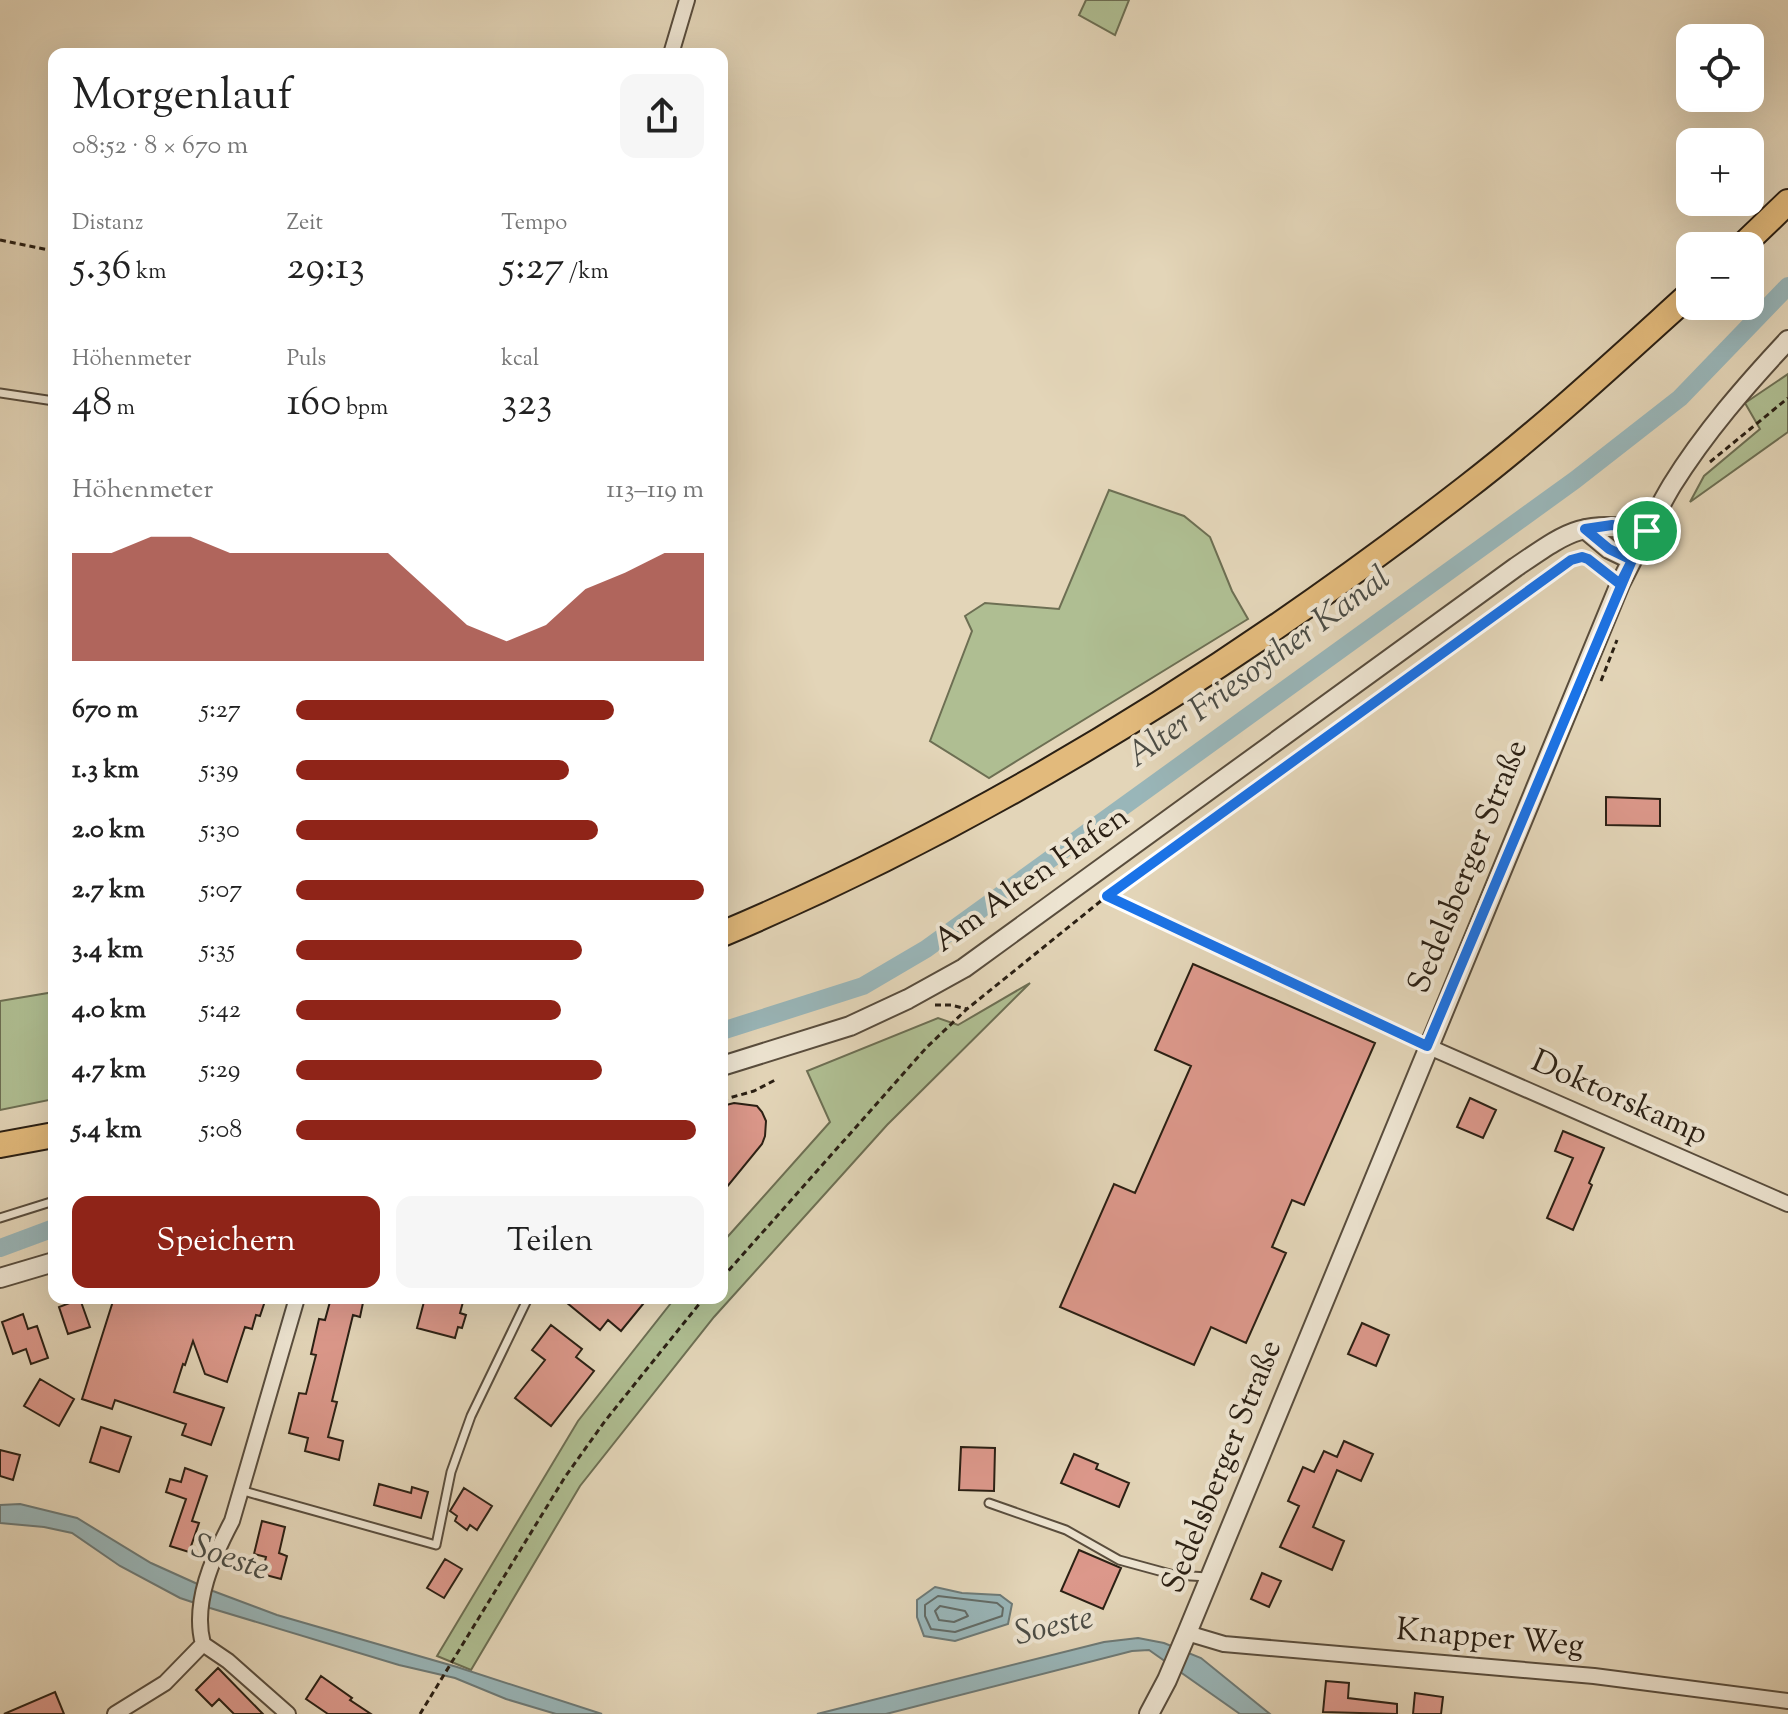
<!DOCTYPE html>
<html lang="de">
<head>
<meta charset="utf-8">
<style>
  :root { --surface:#fff; --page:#f6f6f6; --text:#222; --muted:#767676; --accent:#8f2418 }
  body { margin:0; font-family:"Sorts Mill Goudy",serif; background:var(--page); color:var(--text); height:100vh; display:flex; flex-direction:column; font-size:30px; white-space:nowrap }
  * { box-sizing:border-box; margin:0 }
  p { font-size:26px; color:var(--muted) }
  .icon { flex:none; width:44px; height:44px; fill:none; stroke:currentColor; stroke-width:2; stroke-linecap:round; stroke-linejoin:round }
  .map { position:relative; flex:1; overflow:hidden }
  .details { position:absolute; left:48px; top:48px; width:680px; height:1256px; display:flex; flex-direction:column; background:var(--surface); border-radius:16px; box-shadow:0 8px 32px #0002 }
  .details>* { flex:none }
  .controls { position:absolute; left:1676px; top:24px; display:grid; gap:16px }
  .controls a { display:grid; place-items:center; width:88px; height:88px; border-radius:16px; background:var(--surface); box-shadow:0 8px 32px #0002; font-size:40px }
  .pin { position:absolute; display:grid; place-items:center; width:68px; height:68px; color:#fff; margin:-34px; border:4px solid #fff; border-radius:50%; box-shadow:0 2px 8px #0007 }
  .round { display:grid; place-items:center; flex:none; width:84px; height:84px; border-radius:16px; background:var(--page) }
  .summary { display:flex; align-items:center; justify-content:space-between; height:136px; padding:0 24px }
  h1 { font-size:44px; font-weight:600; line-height:60px }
  .stats { display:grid; grid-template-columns:repeat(3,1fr); gap:12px; height:136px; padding:8px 24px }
  .stats div { display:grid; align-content:center }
  .stats b { font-size:40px; font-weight:600 }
  .stats small { font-size:22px; font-weight:400 }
  .stats p { font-size:22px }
  .chart { height:224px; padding:16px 24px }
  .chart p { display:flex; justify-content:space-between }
  .chart svg { width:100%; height:144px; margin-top:8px; fill:var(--accent); opacity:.7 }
  .action { display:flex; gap:16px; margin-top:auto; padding:16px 24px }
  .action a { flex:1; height:92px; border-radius:16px; background:var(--accent); color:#fff; font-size:32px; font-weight:600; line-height:92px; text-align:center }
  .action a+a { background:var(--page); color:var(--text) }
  ul { padding:0 24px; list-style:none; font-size:26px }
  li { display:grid; grid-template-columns:128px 96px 1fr; align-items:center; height:60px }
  li i { height:20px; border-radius:10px; background:var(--accent) }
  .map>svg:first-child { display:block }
  .green { fill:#afbe92; stroke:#6d6f53; stroke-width:2 }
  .water { fill:#99b6b9; stroke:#6d7a77; stroke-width:2 }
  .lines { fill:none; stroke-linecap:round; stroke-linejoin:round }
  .shore { stroke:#626b66; stroke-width:2 }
  .canal { stroke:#99b6b9; stroke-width:18 }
  .building { fill:#dc988b; stroke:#2b2014; stroke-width:2 }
  .service-casing { stroke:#594d3d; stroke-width:11 }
  .minor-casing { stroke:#594d3d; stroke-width:18 }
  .tertiary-casing { stroke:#594d3d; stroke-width:22 }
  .trunk-casing { stroke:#2b2014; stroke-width:28 }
  .path { stroke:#2b2014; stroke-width:3; stroke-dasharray:6 4; stroke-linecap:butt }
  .service { stroke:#ede4d1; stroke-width:7 }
  .minor { stroke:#ede4d1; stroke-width:14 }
  .tertiary { stroke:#ede4d1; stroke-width:18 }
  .trunk { stroke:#e2ba7c; stroke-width:24 }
  .route-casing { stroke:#fff; stroke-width:16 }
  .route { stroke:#1a73e8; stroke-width:10 }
  .labels { text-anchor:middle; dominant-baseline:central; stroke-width:8; stroke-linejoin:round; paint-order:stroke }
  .street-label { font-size:32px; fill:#2b2014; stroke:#ede4d1 }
  .water-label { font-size:34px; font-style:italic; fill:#4c4d46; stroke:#ede4d1 }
</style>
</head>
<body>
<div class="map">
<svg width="1788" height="1714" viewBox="0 0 1788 1714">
  <rect width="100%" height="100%" fill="#e3d5b8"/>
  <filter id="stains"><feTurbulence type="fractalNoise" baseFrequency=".0025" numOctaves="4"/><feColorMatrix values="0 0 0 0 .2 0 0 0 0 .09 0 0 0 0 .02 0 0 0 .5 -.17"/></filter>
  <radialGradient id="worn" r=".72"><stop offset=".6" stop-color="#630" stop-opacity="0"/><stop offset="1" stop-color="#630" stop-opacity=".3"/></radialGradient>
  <!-- green -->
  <path class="green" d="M1086,0H1129L1115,35L1079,15Z
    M1788,374V432L1690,502L1704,476L1760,429L1745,403Z
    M1109,490L1184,516L1210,537L1232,591L1248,619L989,778L930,741L972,631L965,616L985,603L1059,609Z
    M1030,983L887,1125L714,1317L580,1486L471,1670L437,1656L578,1421L675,1298H722V1243L830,1122L807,1071L938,1018L958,1025Z
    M54,992V1099L0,1110V1001Z"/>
  <!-- water -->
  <path class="water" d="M20,1504L77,1518L151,1563L213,1591L277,1615L457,1667L602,1714H556L506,1699L455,1678L399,1665L210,1608L180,1598L120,1566L72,1533L44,1527L0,1523V1505Z
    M935,1587L962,1593L1000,1595L1012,1604L1008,1624L955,1641L924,1636L917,1617V1600Z
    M1138,1638L1164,1643L1201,1658L1270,1714H1240L1149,1650L1132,1651L886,1714H817L1104,1642Z"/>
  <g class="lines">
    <!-- shore -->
    <path class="shore" d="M938,1596L997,1603L1003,1608L1002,1616L955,1632L931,1629L925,1616V1605Z
      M940,1606L965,1611L968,1616L954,1622L939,1620L935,1611Z"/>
    <!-- canal -->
    <path class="canal" d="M722,1031L863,986L926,949L1575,480L1680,398L1788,286
      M0,1248L54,1228"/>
  </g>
  <!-- building -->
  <path class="building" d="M1606,797L1660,799V826L1606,825Z
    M1193,964L1375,1043L1304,1205L1292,1200L1272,1247L1286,1253L1246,1343L1211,1327L1194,1365L1060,1307L1114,1184L1135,1193L1191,1066L1155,1050Z
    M1470,1098L1496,1110L1483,1138L1457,1127Z
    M734,1103L757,1106L762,1112L766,1121L765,1136L762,1144L722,1193V1106Z
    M1563,1131L1604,1148L1589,1183L1592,1185L1573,1230L1547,1218L1573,1158L1555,1151Z
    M114,1298H266L260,1316L256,1315L252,1329L245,1327L227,1382L205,1374L193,1341L185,1365L183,1364L174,1392L224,1408L211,1445L182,1435L186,1424L115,1400L112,1409L82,1399Z
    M331,1298H364L360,1317L353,1315L332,1401L337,1402L328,1437L343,1441L339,1460L305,1451L308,1438L289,1433L299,1393L306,1394L316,1355L311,1354L319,1319L325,1320Z
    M425,1298H446L463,1302L460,1313L466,1315L462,1328L458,1327L455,1338L417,1328Z
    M561,1298H648L621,1331L608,1320L600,1330Z
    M80,1299L90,1327L68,1334L59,1307Z
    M23,1314L28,1329L37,1326L48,1358L31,1364L26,1349L13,1354L2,1322Z
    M1362,1323L1389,1335L1376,1366L1348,1354Z
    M551,1325L582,1349L576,1357L594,1371L551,1426L515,1398L545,1360L532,1350Z
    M40,1379L74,1399L59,1426L24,1406Z
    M101,1427L131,1437L119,1472L90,1462Z
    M1344,1441L1373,1454L1361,1481L1337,1470L1313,1527L1344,1541L1332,1570L1280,1547L1299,1506L1288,1501L1303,1467L1314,1472L1324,1451L1337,1457Z
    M961,1447L995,1448L994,1491L959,1490Z
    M0,1450L20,1455L13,1480L0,1476Z
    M1074,1454L1098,1464L1096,1469L1129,1483L1119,1507L1061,1483Z
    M185,1468L207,1476L192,1521L199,1523L189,1552L170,1546L186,1499L166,1492L170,1479L181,1482Z
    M379,1484L411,1493L412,1487L428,1492L421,1518L374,1505Z
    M464,1488L492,1506L477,1530L470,1525L467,1530L455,1521L457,1516L450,1511Z
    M262,1521L285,1527L279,1553L287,1556L281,1579L262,1574L266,1557L254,1554Z
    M1079,1550L1121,1568L1103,1609L1061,1591Z
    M445,1559L462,1569L444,1598L427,1588Z
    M1262,1573L1281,1581L1269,1607L1251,1599Z
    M218,1668L263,1714H234L219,1699L212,1706L196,1690Z
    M321,1676L352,1698L350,1700L371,1714H328L306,1699Z
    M1326,1681L1349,1683L1348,1698L1397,1704V1714L1323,1712Z
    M55,1692L64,1714H4Z
    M1415,1693L1443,1697L1441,1714H1413Z"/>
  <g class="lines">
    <!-- service casing -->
    <g class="service-casing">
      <path id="service" d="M0,393L54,401
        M1184,930L1427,1046
        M0,1218L54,1201
        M240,1490L436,1545L451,1472L471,1416L528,1298
        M989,1503L1066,1530L1119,1560L1174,1575L1208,1577"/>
    </g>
    <!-- minor casing -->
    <g class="minor-casing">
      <path id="minor" d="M671,54L687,0
        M1427,1046L1788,1204
        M1187,1633L1224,1644L1594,1676L1788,1701
        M115,1714L165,1683L203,1644
        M288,1714L228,1661L203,1644C192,1603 213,1557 232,1521L297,1298"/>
    </g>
    <!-- tertiary casing -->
    <g class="tertiary-casing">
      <path id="tertiary" d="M1585,529L1609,549L1632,560
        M722,1066L850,1026L908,999L964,968L1516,567C1569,531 1581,520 1647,531
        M0,1278L54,1262
        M1149,1714L1167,1680L1187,1633L1620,584C1637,551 1653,517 1672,485C1705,432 1746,385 1788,340"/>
    </g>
    <!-- trunk casing -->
    <g class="trunk-casing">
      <path id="trunk" d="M1742,246L1788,202
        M722,934C987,822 1239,664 1466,488C1544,428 1617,360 1690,294
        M0,1145L54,1135"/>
    </g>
    <!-- path -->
    <path class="path" d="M0,240L54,251
      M1710,462L1788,398
      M1601,681L1617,640
      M1107,896L1173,925
      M935,1005H951L967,1009
      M722,1100L754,1091L777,1079
      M722,1278L927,1047L967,1009L1107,896L1571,560C1586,554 1594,563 1604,573
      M420,1714L565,1477L605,1421L704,1298"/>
    <!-- service -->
    <use href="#service" class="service"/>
    <!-- minor -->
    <use href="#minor" class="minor"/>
    <!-- tertiary -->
    <use href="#tertiary" class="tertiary"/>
    <!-- trunk -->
    <use href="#trunk" class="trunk"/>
  </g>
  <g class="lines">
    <!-- route casing -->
    <g class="route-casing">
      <path id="route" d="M1647,531L1612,525L1585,529L1609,549L1632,560L1427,1046L1107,896L1571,560L1582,557L1588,559L1620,584L1647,531"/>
    </g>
    <!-- route -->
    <use href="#route" class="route"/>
  </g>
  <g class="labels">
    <!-- street labels -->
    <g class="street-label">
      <text transform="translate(1469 867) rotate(-68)">Sedelsberger Straße</text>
      <text transform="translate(1032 880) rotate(-35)">Am Alten Hafen</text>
      <text transform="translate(1619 1099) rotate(24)">Doktorskamp</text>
      <text transform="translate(1223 1467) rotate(-68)">Sedelsberger Straße</text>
      <text transform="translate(1490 1639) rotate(5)">Knapper Weg</text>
    </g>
    <!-- water labels -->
    <g class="water-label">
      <text transform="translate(1259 668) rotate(-36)">Alter Friesoyther Kanal</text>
      <text transform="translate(230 1559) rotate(19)">Soeste</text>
      <text transform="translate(1054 1627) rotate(-13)">Soeste</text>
    </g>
  </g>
  <rect width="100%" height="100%" filter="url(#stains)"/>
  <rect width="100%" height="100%" fill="url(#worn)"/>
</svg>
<div class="controls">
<a><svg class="icon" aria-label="locate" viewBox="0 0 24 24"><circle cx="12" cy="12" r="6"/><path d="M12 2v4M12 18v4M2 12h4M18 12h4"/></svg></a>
<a>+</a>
<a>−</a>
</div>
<div class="pin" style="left:1647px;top:531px;background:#1e9e55"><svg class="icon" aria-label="arrive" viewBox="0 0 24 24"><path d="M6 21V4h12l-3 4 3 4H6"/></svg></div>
<section class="details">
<div class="summary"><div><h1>Morgenlauf</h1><p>08:52 · 8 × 670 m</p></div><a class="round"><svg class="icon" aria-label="share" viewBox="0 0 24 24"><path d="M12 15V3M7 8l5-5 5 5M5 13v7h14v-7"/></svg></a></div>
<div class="stats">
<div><p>Distanz</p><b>5.36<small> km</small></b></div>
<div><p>Zeit</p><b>29:13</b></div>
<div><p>Tempo</p><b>5:27<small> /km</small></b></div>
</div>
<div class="stats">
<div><p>Höhenmeter</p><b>48<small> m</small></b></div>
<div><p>Puls</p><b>160<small> bpm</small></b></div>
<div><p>kcal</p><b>323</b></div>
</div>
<div class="chart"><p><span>Höhenmeter</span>113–119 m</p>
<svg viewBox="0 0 160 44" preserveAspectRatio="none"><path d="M0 44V11L10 11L20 6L30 6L40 11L50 11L60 11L70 11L80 11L90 22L100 33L110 38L120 33L130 22L140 17L150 11L160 11V44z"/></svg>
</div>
<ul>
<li><b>670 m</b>5:27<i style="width:78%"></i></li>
<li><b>1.3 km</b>5:39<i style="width:67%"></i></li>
<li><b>2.0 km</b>5:30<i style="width:74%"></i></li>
<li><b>2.7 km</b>5:07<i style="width:100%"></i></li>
<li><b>3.4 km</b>5:35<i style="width:70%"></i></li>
<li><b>4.0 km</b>5:42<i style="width:65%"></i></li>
<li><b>4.7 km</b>5:29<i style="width:75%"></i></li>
<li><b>5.4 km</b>5:08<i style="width:98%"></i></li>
</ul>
<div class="action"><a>Speichern</a><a>Teilen</a></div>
</section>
</div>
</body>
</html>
